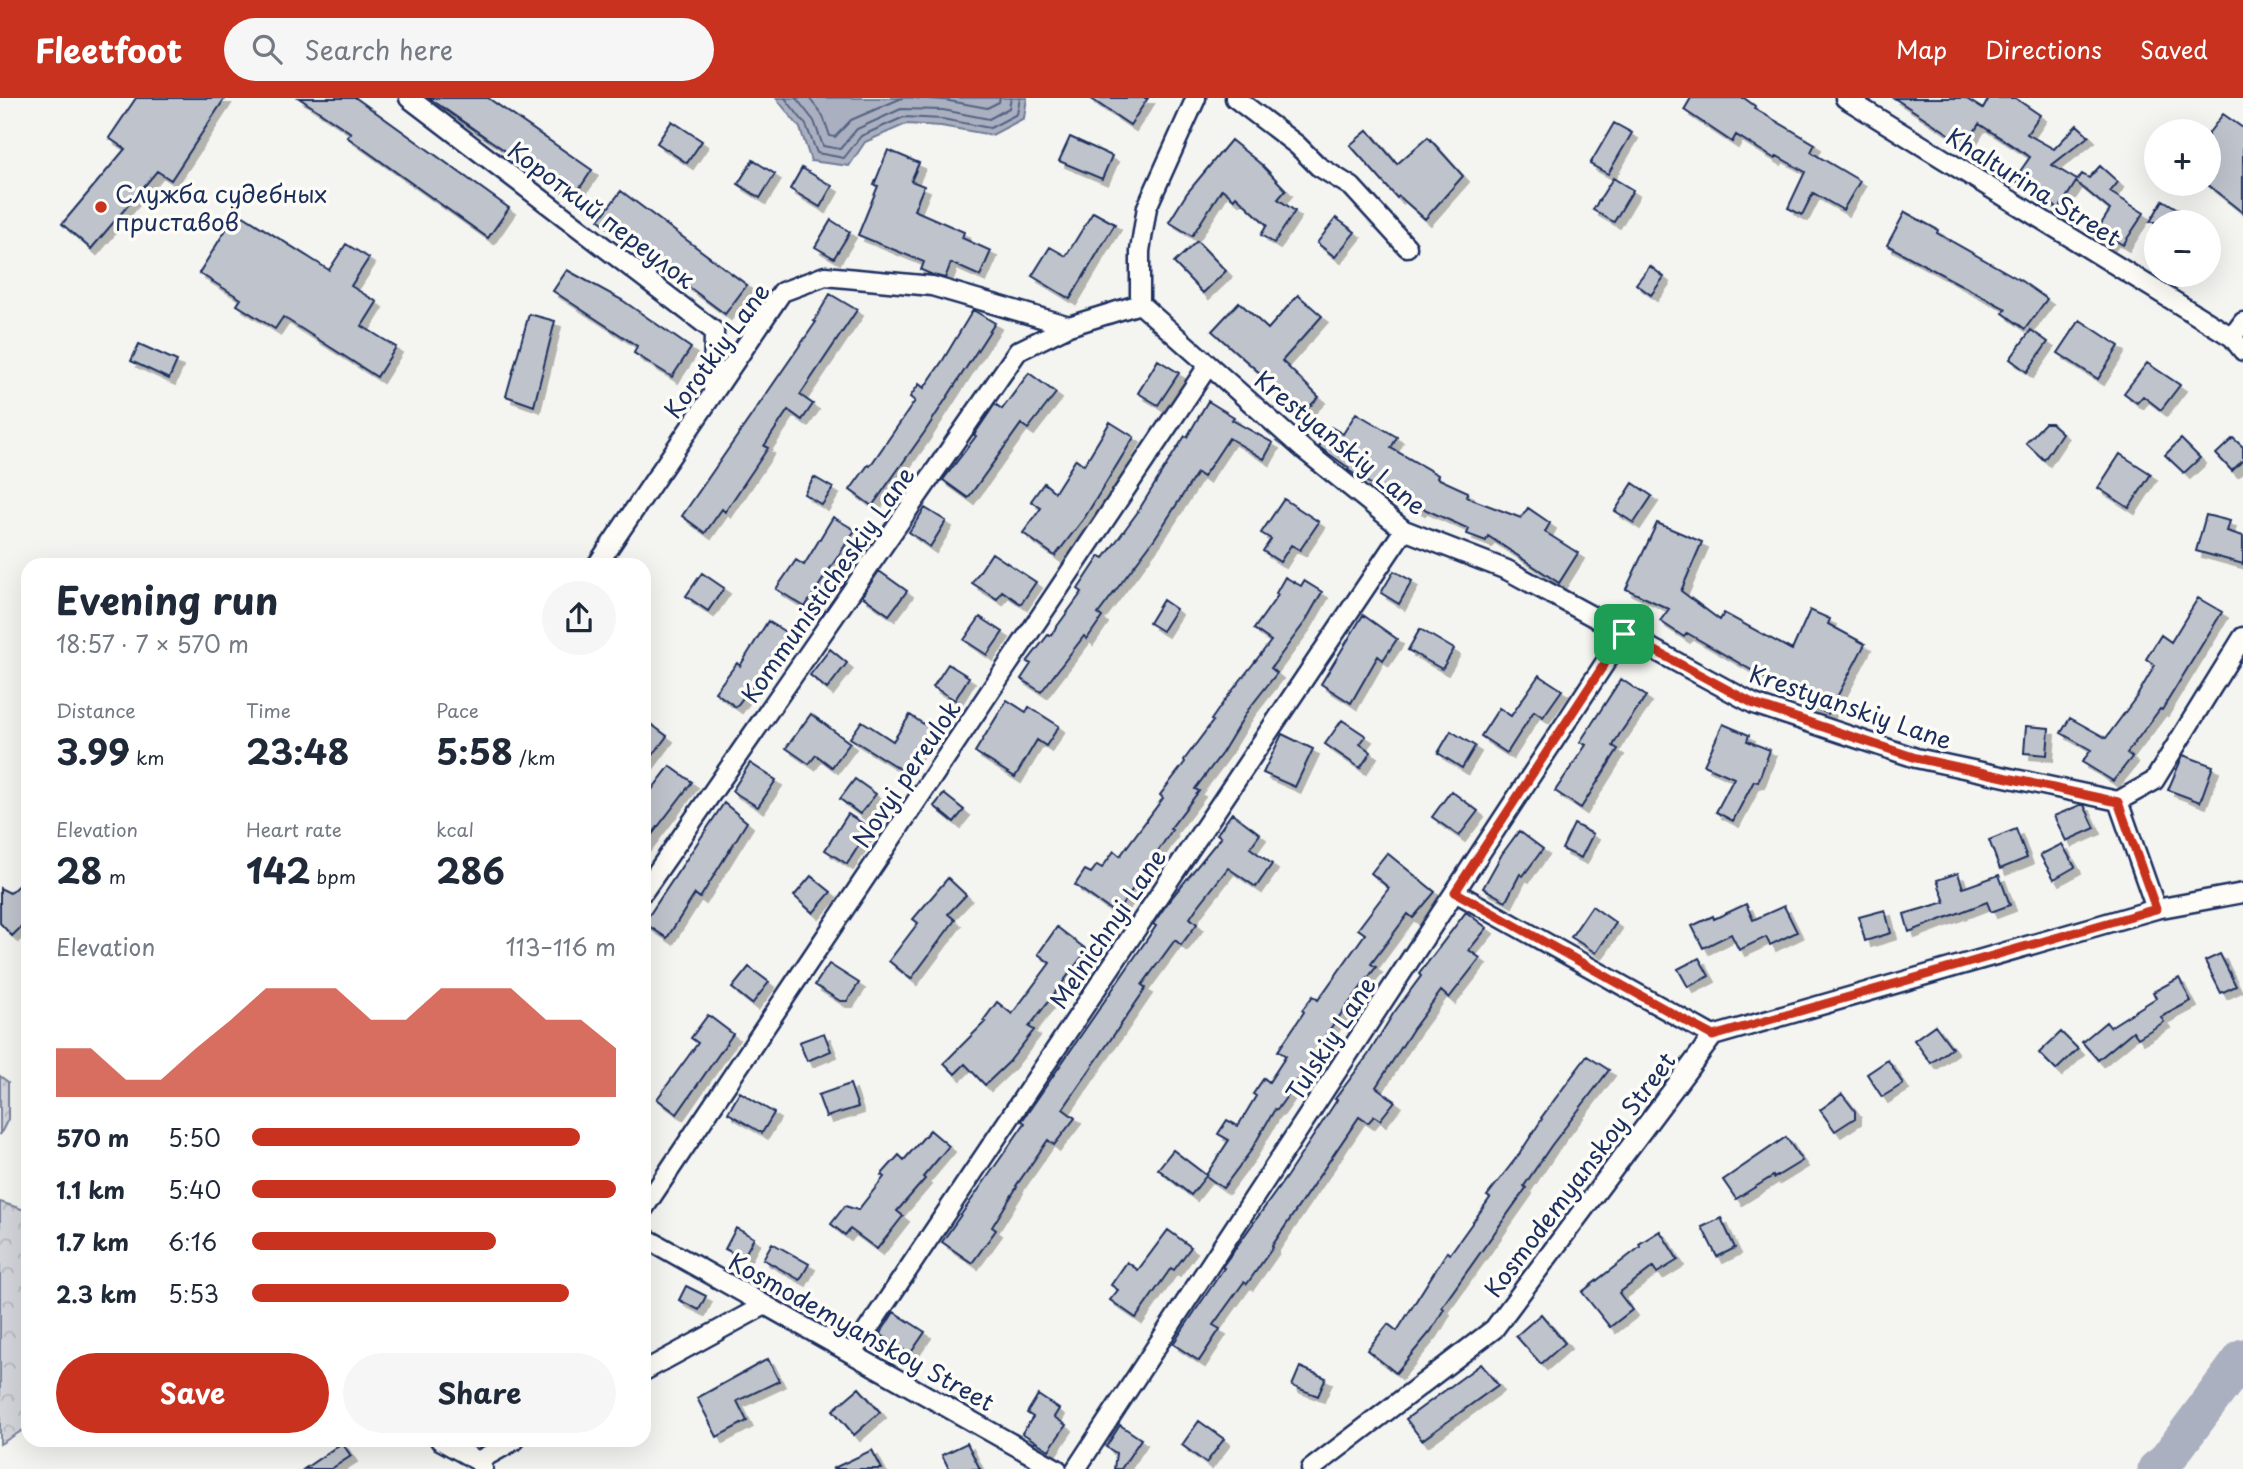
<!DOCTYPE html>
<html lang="en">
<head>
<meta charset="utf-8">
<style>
  :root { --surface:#fff; --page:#f6f6f7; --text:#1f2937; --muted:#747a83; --accent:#c8321e }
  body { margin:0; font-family:"Playpen Sans",sans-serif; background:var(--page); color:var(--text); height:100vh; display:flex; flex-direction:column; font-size:26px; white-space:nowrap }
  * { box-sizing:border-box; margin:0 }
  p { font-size:23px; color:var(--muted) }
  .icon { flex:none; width:38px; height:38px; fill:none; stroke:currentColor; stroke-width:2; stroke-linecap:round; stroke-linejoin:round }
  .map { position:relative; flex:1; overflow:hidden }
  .panel { position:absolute; left:21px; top:460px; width:630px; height:889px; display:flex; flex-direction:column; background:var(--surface); border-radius:21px; box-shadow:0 7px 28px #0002 }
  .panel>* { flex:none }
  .buttons { position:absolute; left:2144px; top:21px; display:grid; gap:14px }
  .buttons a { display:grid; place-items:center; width:77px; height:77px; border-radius:50%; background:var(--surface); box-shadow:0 7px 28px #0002; font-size:35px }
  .pin { position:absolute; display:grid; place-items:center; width:60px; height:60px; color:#fff; margin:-30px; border-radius:14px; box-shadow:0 4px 10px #0006 }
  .round { display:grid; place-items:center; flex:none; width:74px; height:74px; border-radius:37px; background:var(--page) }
  .headline { display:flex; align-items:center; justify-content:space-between; height:119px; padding:0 35px }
  h1 { font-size:38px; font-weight:700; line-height:52px }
  .metrics { display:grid; grid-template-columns:repeat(3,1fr); gap:10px; height:119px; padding:7px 35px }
  .metrics div { display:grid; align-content:center }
  .metrics b { font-size:35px; font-weight:700 }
  .metrics small { font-size:19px; font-weight:400 }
  .metrics p { font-size:19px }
  .chart { height:196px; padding:14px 35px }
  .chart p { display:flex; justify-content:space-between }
  .chart svg { width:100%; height:126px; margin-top:7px; fill:var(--accent); opacity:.7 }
  .button { display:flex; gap:14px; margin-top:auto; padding:14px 35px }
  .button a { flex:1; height:80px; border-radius:42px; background:var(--accent); color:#fff; font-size:28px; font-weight:700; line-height:80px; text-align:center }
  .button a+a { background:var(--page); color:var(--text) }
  ul { padding:0 35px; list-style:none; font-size:23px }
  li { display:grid; grid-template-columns:112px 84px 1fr; align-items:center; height:52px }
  li i { height:18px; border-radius:9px; background:var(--accent) }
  header { display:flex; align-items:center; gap:42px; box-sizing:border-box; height:98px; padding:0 35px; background:var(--accent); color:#fff }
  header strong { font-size:33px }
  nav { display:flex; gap:38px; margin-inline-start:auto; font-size:24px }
  .search { width:490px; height:63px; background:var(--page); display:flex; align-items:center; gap:18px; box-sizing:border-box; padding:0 24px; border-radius:38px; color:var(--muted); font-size:26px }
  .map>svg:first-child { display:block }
  .forest { fill:url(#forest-crowns); stroke:#78829c; stroke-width:2 }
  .water { fill:#aab0bf; stroke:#717c98; stroke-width:2 }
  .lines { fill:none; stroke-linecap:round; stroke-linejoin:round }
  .shore { stroke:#546385; stroke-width:2 }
  .river { stroke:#aab0bf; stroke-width:37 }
  .building { fill:#bfc3cc; stroke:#1b2f5e; stroke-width:2; filter:url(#shadow) }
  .minor-casing { stroke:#1b2f5e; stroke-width:23 }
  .minor { stroke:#fdfcf7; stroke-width:18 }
  .route-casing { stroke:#fff; stroke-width:14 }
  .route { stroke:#c8321e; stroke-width:9 }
  .poi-dot { fill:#c8321e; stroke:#fdfcf7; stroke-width:2.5 }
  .labels { text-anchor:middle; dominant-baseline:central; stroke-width:7; stroke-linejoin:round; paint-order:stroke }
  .street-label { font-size:24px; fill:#1b2f5e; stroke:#fdfcf7 }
  .poi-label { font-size:24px; fill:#1b2f5e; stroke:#fdfcf7; text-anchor:start }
</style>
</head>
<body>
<header>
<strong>Fleetfoot</strong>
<div class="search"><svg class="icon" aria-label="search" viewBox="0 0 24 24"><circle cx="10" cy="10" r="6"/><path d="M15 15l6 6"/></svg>Search here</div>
<nav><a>Map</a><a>Directions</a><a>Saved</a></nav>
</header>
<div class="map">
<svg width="2243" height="1371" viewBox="0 0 2243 1371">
  <defs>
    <pattern id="forest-crowns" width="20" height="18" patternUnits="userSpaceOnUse" patternTransform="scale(1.75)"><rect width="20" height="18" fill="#d4d6db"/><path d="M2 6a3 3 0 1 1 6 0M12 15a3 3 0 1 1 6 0" fill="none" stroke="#b5b8be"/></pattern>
    <filter id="shadow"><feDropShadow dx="6" dy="6" stdDeviation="0" flood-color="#0004"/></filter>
  </defs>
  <rect width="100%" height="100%" fill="#f4f4f1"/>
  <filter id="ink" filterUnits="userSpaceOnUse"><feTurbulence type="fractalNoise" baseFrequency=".0143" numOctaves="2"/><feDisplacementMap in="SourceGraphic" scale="14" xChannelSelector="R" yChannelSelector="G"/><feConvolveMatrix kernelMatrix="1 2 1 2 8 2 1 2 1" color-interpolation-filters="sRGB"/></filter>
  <g filter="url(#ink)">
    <!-- forest -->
    <path class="forest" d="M0,978L8,984V1021L0,1037Z
      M0,1104L28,1113V1329L0,1346Z"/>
    <!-- water -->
    <path class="water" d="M776,0H1027L1024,20L992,37L941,28L906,26L865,44L849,68L811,63L800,30Z"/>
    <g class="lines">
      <!-- shore -->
      <path class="shore" d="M785,0L806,27L817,55L844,60L861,38L904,19L942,21L990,30L1017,16L1020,0
        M796,0L814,23L823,48L840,51L857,31L901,11L943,12L989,21L1009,10L1011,0
        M809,0L823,18L830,38L835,39L851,22L902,0
        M913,0L944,2L987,10L999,4L1000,0"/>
      <!-- river -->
      <path class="river" d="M2156,1371L2165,1364L2243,1259"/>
    </g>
    <!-- building -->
    <path class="building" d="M136,0H225L171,82L157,73L91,151L62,126L125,51L109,40Z
      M299,0H356L509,110L488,140L347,39L351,35Z
      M429,0H488L592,72L573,100Z
      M1090,0H1148L1130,27Z
      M1691,0H1744L1755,8L1754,10L1815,46L1811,54L1860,83L1843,112L1813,95L1802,117L1788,110L1805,74L1777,58L1775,61L1736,37L1732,44L1684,12Z
      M1894,0H1965L1983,11L1989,0H2015L2040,17L2027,36L2054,51L2077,27L2089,38L2052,67L2077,82L2082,76L2089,80L2100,68L2118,84L2110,94L2144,115L2123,147L2113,141L2109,146L2094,137L2110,112L2076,84L2059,111L2014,82L2030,59L1979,26L1966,47Z
      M2223,16L2243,30V115L2208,87V36Z
      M672,23L702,43L687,65L657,45Z
      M1614,25L1632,35L1608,76L1590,66Z
      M1368,32L1397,66L1428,39L1463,78L1425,121L1399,98L1397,100L1350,47Z
      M1070,39L1112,58L1102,81L1059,63Z
      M1231,42L1262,67L1286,92L1278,101L1295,113L1274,145L1261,137L1267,127L1236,98L1234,101L1222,91L1192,138L1169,124L1187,95Z
      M888,52L919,65L911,83L924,88L914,112L964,134L962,140L991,153L980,178L951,165L945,180L933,177L921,172L924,164L858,137L878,88L874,87Z
      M753,62L775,76L760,100L738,86Z
      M802,70L832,88L820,109L790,91Z
      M1613,80L1633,92L1614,124L1593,112Z
      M621,93L747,187L725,216L599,122Z
      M2163,102L2199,124H2150Z
      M237,114L329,172L346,146L369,160L351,188L377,204L362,228L396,249L377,279L283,219L275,231L237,207L241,201L199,175Z
      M1093,114L1115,126L1070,201L1032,178L1050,149L1066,158Z
      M1905,114L1938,132L1937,135L2020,182L2047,201L2025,231L2003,215L2006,211L1887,147Z
      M1336,120L1355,134L1335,159L1317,145Z
      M831,122L850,134L834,160L815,149Z
      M1197,143L1226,173L1203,195L1174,165Z
      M1650,168L1664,179L1651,197L1636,186Z
      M567,172L622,202L691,250L672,279L634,255L637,248L553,193Z
      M830,196L857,212L800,297L813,306L802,322L788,312L764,348L768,350L725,414L722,411L705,435L682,418L816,224L814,223Z
      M1298,197L1322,218L1282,263L1319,299L1299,319L1276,296L1279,292L1212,233L1239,204L1268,231Z
      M973,212L995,225L924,335L872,408L850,392L868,367L870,368L915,303L910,299L919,286L924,290L943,262Z
      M529,216L555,223L534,308L506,298Z
      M2080,222L2119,248L2098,281L2058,255Z
      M2031,232L2048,244L2027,274L2010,261Z
      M139,246L177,263L169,281L131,263Z
      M1158,262L1179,275L1158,307L1138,295Z
      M2147,265L2180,287L2161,312L2143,298L2137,305L2124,295Z
      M1029,275L1056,295L1028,331L1021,326L968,400L943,382L976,338L974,337L995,306L1002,311Z
      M1208,303L1234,319L1232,322L1273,345L1264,361L1229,340L1203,379L1197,375L1155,440L1098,516L1102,519L1087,541L1084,538L1041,594L1021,581L1031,566L1027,564L1048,537L1050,538L1082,494L1078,491L1100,458L1104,460L1137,415L1172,358L1185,338L1187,339Z
      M1356,315L1397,339L1391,350L1438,377L1437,380L1468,394L1466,399L1521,420L1528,410L1550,425L1545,434L1578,455L1559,485L1488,438L1486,443L1467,436L1469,431L1420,409L1419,411L1392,395L1390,398L1348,372L1349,370L1319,349L1331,329L1343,336Z
      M1110,324L1134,339L1085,419L1055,458L1023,435L1041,410L1031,403L1044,385L1055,394L1076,361L1084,367Z
      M2045,325H2051L2062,335L2044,362L2026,345Z
      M2233,340L2243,349V362L2232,373L2216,356Z
      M2181,341L2200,360L2184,375L2165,357Z
      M2120,356L2151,376L2129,410L2098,390Z
      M814,379L833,390L822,407L804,396Z
      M1633,385L1652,398L1634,425L1615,413Z
      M1284,401L1319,424L1300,452L1291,447L1280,464L1263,453L1271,441L1261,435Z
      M925,410L946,423L930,449L909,434Z
      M2206,417L2230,423L2227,433L2243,438V466L2196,453Z
      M833,419L855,432L805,509L776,491L796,462L804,467Z
      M1657,425L1702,444L1681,493L1720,522L1724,515L1792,552L1810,512L1830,521L1828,526L1865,546L1828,616L1776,591L1777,587L1687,535L1684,539L1660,523L1669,511L1626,491Z
      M992,455L1036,484L1021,506L1002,493L997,501L972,485Z
      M879,473L907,493L889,517L862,498Z
      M1394,473L1412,483L1399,506L1381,495Z
      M702,475L724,490L708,513L686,498Z
      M1285,479L1301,488L1304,483L1322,494L1305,524L1271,570L1277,575L1248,612L1222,655L1195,691L1199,693L1170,731L1172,732L1116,816L1075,787L1085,772L1091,775L1097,767L1102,770L1114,753L1120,758L1163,700L1160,697L1185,664L1184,662L1213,623L1211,622L1225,602L1271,543L1254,531L1278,497L1276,495Z
      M2198,500L2222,514L2162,612L2160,611L2127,655L2132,659L2113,683L2082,664L2091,652L2061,635L2070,620L2106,640L2137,598L2155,567L2146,561L2161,537L2171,544Z
      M1163,502L1176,511L1162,533L1149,525Z
      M1363,517L1397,541L1383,562L1378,558L1351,605L1321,586Z
      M980,519L1003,534L987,557L964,542Z
      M768,523L787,535L766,569L736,609L715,594L737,565L740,568Z
      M1420,531L1454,551L1442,571L1408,552Z
      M830,551L847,565L827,591L810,577Z
      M948,566L969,579L955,602L933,589Z
      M1539,577L1562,592L1543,619L1534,613L1507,655L1481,638L1499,610L1511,618Z
      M1621,581L1646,598L1619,637L1613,648L1618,651L1581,710L1555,693L1586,647L1580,644Z
      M1007,602L1026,614L1029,609L1059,628L1046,648L1037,642L1015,679L975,654Z
      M811,616L850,645L832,669L816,657L809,666L786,650Z
      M910,617L931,631L903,673L850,640L862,623L893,643Z
      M644,621L667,638L644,669Z
      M1342,622L1366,638L1360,646L1371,654L1360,670L1325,646Z
      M1723,626L1749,637L1747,643L1770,652L1758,684L1754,683L1733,723L1716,714L1734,680L1704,667Z
      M2026,628L2049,630L2047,657L2024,655Z
      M1451,633L1475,648L1462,670L1438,655Z
      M1282,636L1313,651L1295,689L1263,675Z
      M2183,657L2213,668L2200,704L2168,692Z
      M750,665L776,682L758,709L732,693Z
      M670,668L692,684L644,747V702Z
      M855,681L876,696L860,716L840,701Z
      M1451,693L1478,713L1459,738L1432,719Z
      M944,696L964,712L954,724L934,708Z
      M724,705L747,724L700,800L695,796L667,840L644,825Z
      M2080,707H2084L2095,730L2066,743L2054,718Z
      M1232,715L1260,736L1250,750L1272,766L1256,789L1228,770L1196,811L1190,820L1197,826L1181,847L1175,842L1142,887L1146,890L1063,1011L1075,1020L1054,1047L1048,1042L1016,1088L1017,1089L992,1129L996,1132L972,1165L942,1144L1025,1025L1022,1023L1156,828L1153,826L1169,803L1221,739L1217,736Z
      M848,716L870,730L847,766L825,752Z
      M1574,726L1593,736L1581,760L1562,751Z
      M2016,731L2027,760L2000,771L1989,742Z
      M1519,733L1543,751L1523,778L1520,776L1506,803L1483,790L1502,756Z
      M2062,746L2075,769L2054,781L2040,757Z
      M1387,755L1435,794L1413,820L1408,816L1371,866L1376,869L1318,947L1320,948L1292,991L1277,1012L1275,1011L1250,1054L1223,1090L1206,1078L1191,1097L1158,1071L1173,1052L1206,1077L1229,1042L1218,1036L1227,1022L1238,1028L1256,998L1253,996L1264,980L1269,984L1286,958L1278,953L1304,914L1302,912L1313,898L1318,902L1365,836L1358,831L1389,790L1371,775Z
      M1958,775L1963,790L1999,777L2010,807L1991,814L1987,804L1909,834L1904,816L1945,804L1937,782Z
      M28,778V822L12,838L0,825V790L10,795Z
      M811,778L831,794L813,815L794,798Z
      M948,780L966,797L948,816L955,822L911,881L889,863L918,825L913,821Z
      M1746,806L1753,822L1784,808L1797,834L1770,847L1766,839L1739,852L1731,836L1703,850L1692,828L1713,818L1714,821Z
      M1592,808L1616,825L1596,855L1571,839Z
      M1885,812L1891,835L1865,843L1859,819Z
      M1466,814L1487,830L1469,852L1480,860L1449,900L1441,893L1413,931L1376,989L1395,1003L1380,1022L1374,1018L1368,1025L1359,1019L1272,1148L1273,1149L1247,1186L1244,1184L1213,1227L1220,1231L1199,1263L1173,1246L1224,1170L1222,1169L1287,1078L1337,1002L1335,1001L1368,957L1393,916L1421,878L1419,876Z
      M1057,829L1087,852L1029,929L1034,932L1009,964L985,987L965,966L955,976L944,965L985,924L983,923L997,904L1012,916L1050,865L1038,856Z
      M2220,856L2236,888L2221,895L2205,863Z
      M1699,860L1709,878L1688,889L1678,871Z
      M829,866L859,885L847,903H840L815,887Z
      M749,869L769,884L752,906L732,890Z
      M2179,880L2191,903L2161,919L2164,924L2138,940L2133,933L2098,962L2082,944L2106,924L2110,929L2156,900L2153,894Z
      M708,917L733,936L677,1016L657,1001L698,945L691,940Z
      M1935,927L1952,950L1931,965L1914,942Z
      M2061,934L2078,951L2056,972L2039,955Z
      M824,935L831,953L807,963L799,944Z
      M1587,958L1609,972L1551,1048L1524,1088L1526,1090L1442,1209L1444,1211L1431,1233L1396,1275L1367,1252L1388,1226L1397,1233L1447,1154L1450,1156L1490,1100L1487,1098L1520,1055L1542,1021L1541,1020Z
      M1888,962L1903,986L1882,999L1867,976Z
      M850,986L858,1009L826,1019L818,997Z
      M740,994L774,1015L762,1035L728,1015Z
      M1842,996L1855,1013V1020L1835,1033L1820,1012Z
      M930,1032L949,1048L923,1079L925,1081L897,1113L903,1118L877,1151L850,1131L845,1137L831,1126L845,1108L858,1112L884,1079L881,1077L899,1057L904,1062Z
      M1786,1039L1802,1063L1774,1080L1773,1078L1736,1101L1723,1082Z
      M1721,1120L1735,1150L1717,1159L1702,1129Z
      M736,1130L754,1140L743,1160L725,1151Z
      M1168,1132L1191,1149L1174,1172L1171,1170L1136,1220L1110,1202L1118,1192L1111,1187L1127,1164L1138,1172Z
      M1660,1133L1678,1162L1657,1175L1653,1169L1619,1195L1632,1212L1610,1229L1582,1194L1640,1149L1639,1146Z
      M772,1145L809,1166L800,1182L763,1161Z
      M686,1188L706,1198L699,1212L679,1202Z
      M894,1214L925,1234L910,1256L880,1236Z
      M1541,1216L1565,1245L1541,1266L1516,1238Z
      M768,1261L779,1283L737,1303L747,1323L717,1339L697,1300Z
      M1481,1266L1498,1287L1422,1342L1406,1321Z
      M1300,1269L1326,1280L1318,1298L1292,1288Z
      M859,1290L880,1314L854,1337L833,1312Z
      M1038,1297L1059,1311L1054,1319L1066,1327L1049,1352L1022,1335L1033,1319L1027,1315Z
      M1199,1323L1224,1341L1206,1365L1182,1347Z
      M1120,1327L1141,1341L1121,1371H1114L1116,1355L1106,1349Z
      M342,1345L351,1358L331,1371H304Z
      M967,1345L980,1371H949L942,1357Z
      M872,1352L882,1371H832Z"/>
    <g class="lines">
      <!-- minor casing -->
      <g class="minor-casing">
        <path id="minor" d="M409,0L714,233L713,296
          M1235,0L1297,47L1318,68L1352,89L1407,149
          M1845,0L2232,239L2243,253
          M1140,206L1303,351L1404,432L1507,472L1754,606L1916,660L2118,703L2154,683L2243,539
          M1140,206V153L1147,109L1196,0
          M2232,239L2243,224
          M597,467L782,194L825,178L932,188L1069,228L1140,206
          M2118,703L2156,811
          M644,793L1018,253L1069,228
          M1455,794L1713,938
          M644,1110L1208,268
          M644,1139L1057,1371
          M852,1255L1404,432
          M644,1273L765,1207
          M440,1342L478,1363L483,1371
          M478,1363L515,1342
          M1076,1371L1624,536
          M1311,1371L1494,1231L1713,938L2156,811L2243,795"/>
      </g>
      <!-- minor -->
      <use href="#minor" class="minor"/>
    </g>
  </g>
  <g class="lines" filter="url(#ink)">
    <!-- route casing -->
    <g class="route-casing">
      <path id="route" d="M1624,536L1754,606L1916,660L2118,704L2156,811L1713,938L1455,794Z"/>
    </g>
    <!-- route -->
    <use href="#route" class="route"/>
  </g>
  <!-- markers -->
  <circle class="poi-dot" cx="101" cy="109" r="7"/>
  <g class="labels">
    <!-- street labels -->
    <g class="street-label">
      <text transform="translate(2034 88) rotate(32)">Khalturina Street</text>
      <text transform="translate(602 116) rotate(37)">Короткий переулок</text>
      <text transform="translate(716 252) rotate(-54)">Korotkiy Lane</text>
      <text transform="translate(1341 344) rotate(39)">Krestyanskiy Lane</text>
      <text transform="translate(827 486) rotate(-55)">Kommunisticheskiy Lane</text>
      <text transform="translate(1851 608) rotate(19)">Krestyanskiy Lane</text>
      <text transform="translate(906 675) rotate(-56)">Novyi pereulok</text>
      <text transform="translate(1107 830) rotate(-56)">Melnichnyi Lane</text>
      <text transform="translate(1330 940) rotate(-57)">Tulskiy Lane</text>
      <text transform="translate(1579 1076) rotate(-53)">Kosmodemyanskoy Street</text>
      <text transform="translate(862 1233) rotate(29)">Kosmodemyanskoy Street</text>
    </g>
    <!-- poi labels -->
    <g class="poi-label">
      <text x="115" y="95">Служба судебных<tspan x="115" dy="28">приставов</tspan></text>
    </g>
  </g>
</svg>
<div class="buttons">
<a>+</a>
<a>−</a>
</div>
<div class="pin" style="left:1624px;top:536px;background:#1e9e55"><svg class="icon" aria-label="arrive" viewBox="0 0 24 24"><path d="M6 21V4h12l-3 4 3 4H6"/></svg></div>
<section class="panel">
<div class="headline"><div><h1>Evening run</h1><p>18:57 · 7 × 570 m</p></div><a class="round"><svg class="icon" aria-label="share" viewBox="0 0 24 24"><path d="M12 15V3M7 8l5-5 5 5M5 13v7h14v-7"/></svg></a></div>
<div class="metrics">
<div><p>Distance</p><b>3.99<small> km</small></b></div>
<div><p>Time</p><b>23:48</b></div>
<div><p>Pace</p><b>5:58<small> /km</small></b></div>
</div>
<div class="metrics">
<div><p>Elevation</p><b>28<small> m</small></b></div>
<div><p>Heart rate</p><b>142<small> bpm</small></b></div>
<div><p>kcal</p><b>286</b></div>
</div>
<div class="chart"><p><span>Elevation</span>113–116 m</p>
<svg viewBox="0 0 160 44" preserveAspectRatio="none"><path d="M0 44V27L10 27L20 38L30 38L40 27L50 17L60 6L70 6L80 6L90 17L100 17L110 6L120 6L130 6L140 17L150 17L160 27V44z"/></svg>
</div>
<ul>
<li><b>570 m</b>5:50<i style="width:90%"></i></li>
<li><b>1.1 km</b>5:40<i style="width:100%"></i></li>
<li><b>1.7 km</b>6:16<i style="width:67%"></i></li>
<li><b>2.3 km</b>5:53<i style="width:87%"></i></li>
</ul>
<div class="button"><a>Save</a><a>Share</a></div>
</section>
</div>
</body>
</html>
